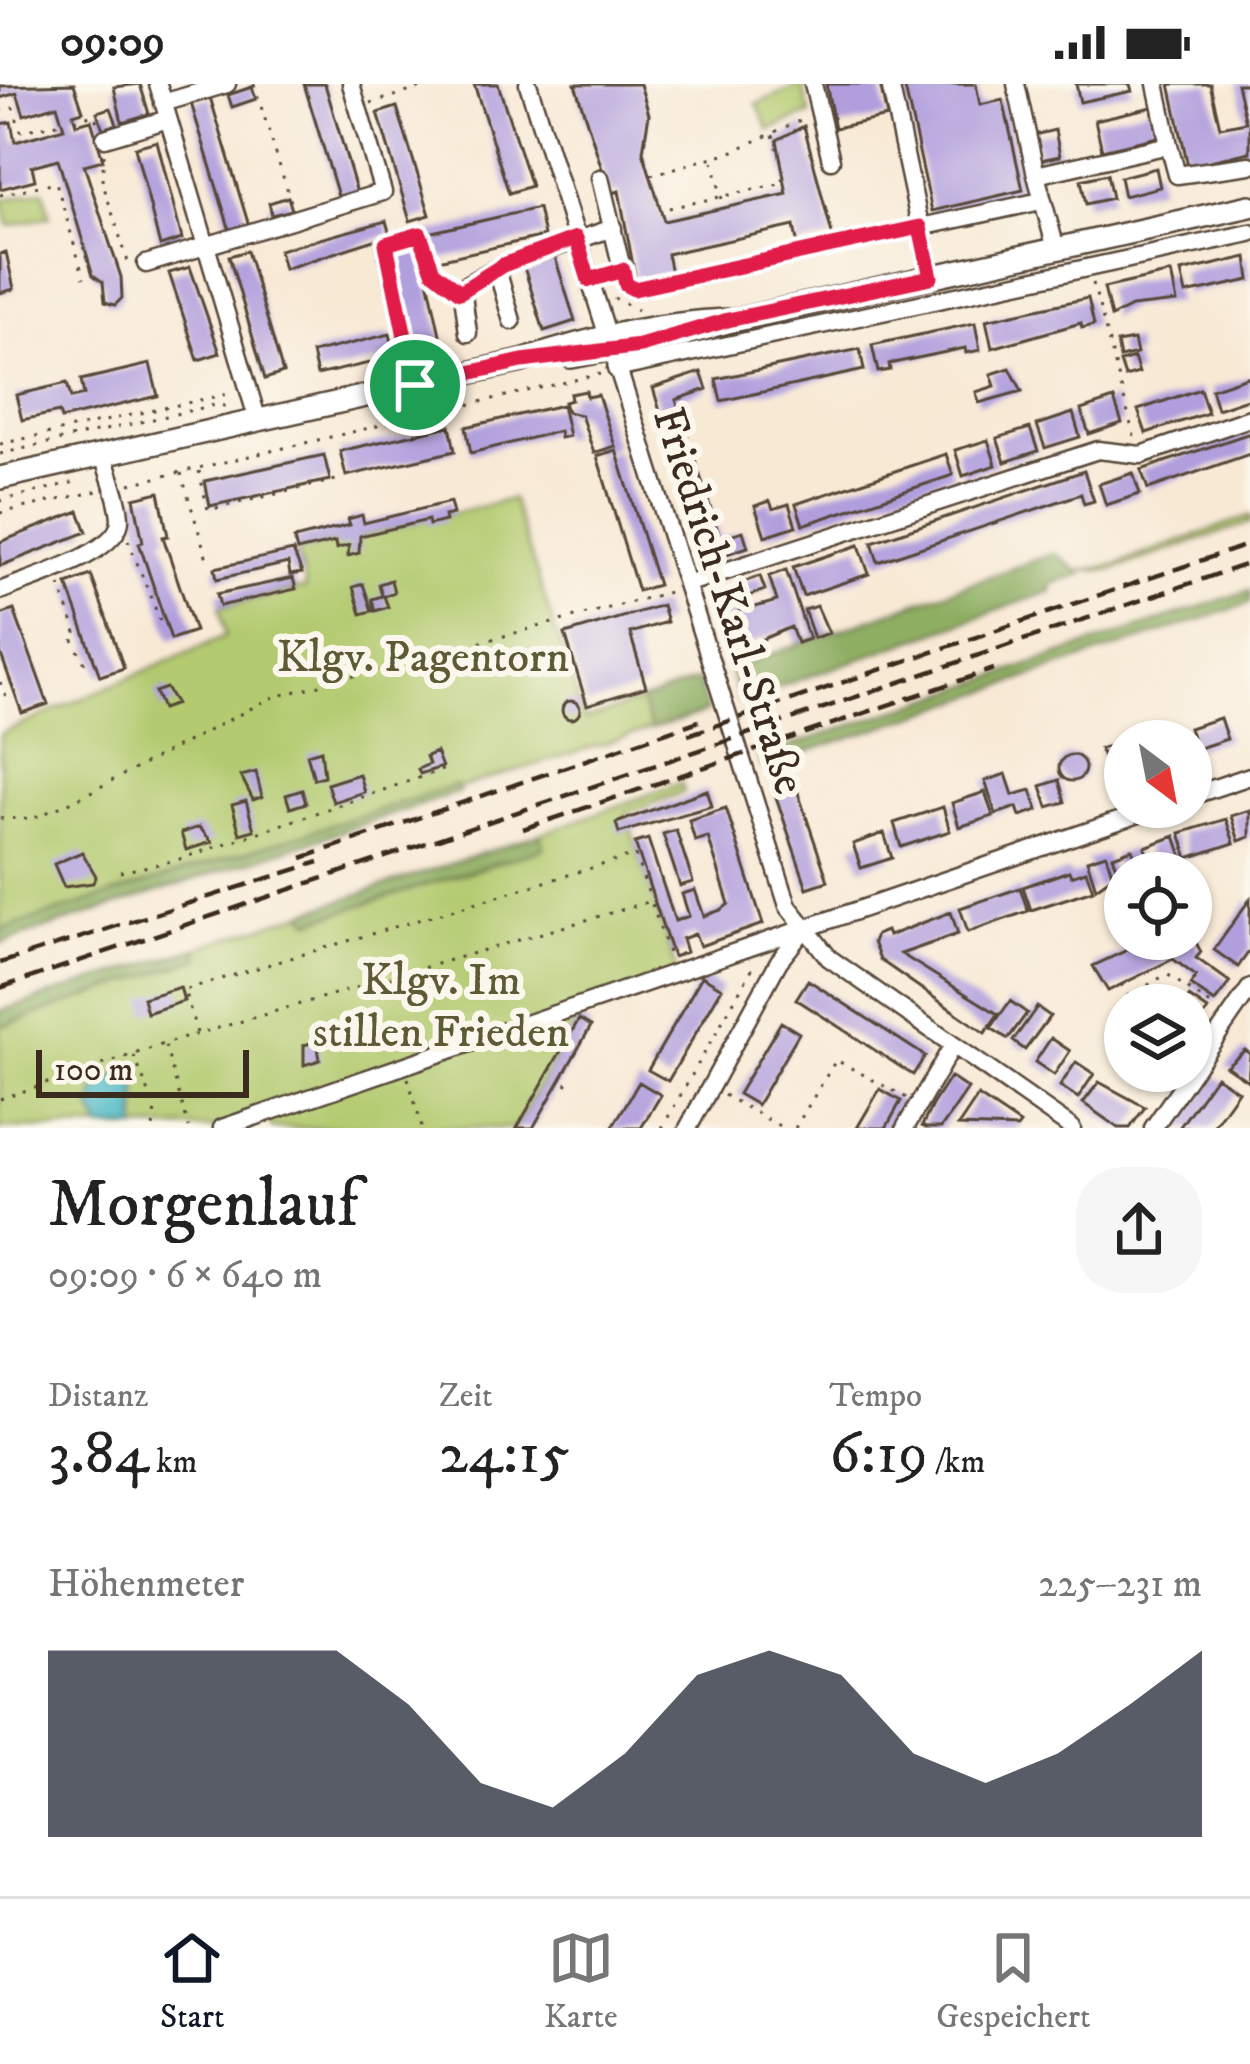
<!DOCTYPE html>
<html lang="de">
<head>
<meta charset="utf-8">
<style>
  :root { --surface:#fff; --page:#f6f6f6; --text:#222; --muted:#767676; --line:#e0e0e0; --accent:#111827 }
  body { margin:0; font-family:"IM FELL DW Pica",serif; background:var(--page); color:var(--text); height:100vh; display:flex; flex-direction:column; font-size:45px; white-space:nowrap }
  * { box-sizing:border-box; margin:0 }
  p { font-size:39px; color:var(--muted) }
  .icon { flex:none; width:66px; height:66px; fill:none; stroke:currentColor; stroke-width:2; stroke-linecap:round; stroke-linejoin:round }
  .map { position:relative; height:1044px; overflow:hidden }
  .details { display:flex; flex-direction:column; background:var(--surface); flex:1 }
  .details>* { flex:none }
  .needle { width:78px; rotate:148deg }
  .buttons { position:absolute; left:1104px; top:636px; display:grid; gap:24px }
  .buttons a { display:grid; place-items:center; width:108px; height:108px; border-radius:50%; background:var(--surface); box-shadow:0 3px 9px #0004; font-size:60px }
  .scale { position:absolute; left:36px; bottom:30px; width:213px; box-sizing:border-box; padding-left:12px; border:6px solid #3b2a1e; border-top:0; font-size:33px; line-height:42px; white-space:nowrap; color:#3b2a1e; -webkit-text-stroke:9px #fbf7ec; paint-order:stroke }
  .pin { position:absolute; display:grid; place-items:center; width:102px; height:102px; color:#fff; margin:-51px; border:6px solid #fff; border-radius:50%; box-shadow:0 3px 12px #0007 }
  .round { display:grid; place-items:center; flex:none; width:126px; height:126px; border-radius:48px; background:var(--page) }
  .headline { display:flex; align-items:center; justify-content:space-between; height:204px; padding:0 48px }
  h1 { font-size:66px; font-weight:600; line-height:90px }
  .metrics { display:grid; grid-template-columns:repeat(3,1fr); gap:18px; height:204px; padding:12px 48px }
  .metrics div { display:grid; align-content:center }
  .metrics b { font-size:60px; font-weight:600 }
  .metrics small { font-size:33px; font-weight:400 }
  .metrics p { font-size:33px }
  .chart { height:336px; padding:24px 48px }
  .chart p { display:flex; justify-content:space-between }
  .chart svg { width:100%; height:216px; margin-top:12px; fill:var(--accent); opacity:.7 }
  .status { display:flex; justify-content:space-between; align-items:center; height:84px; padding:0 60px; background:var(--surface); direction:ltr }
  .status svg { height:33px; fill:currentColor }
  .dock { display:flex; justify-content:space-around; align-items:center; height:168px; border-top:3px solid var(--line); background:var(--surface); font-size:33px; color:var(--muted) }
  .dock a { display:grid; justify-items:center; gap:6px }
  .dock .on { color:var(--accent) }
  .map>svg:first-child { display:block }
  .green { fill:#b3ca6f; stroke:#777a46; stroke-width:3 }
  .forest { fill:#8eae62; stroke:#646c40; stroke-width:3 }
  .water { fill:#4ab8c4; stroke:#427171; stroke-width:3 }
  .building { fill:#b09edd }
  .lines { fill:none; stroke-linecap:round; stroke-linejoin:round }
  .minor-casing { stroke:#574739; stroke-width:21 }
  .major-casing { stroke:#574739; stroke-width:26 }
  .path { stroke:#574739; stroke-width:3; stroke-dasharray:3 9; stroke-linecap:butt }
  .minor { stroke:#fff; stroke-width:16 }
  .major { stroke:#fff; stroke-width:21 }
  .rail { stroke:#3b2a1e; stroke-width:4.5; stroke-dasharray:18 9; stroke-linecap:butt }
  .route-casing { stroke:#fff; stroke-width:24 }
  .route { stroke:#e11d48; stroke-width:15 }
  .labels { text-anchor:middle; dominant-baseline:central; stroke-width:12; stroke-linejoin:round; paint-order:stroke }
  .street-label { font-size:45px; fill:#3b2a1e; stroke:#fbf7ec }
  .park-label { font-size:45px; fill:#5f5a36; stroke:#fbf7ec }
</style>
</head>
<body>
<div class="status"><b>09:09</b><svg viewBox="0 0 49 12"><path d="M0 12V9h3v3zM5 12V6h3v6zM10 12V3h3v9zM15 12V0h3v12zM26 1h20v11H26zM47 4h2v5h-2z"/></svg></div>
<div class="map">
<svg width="1250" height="1044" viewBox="0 0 1250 1044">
  <rect width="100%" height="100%" fill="#fbf7ec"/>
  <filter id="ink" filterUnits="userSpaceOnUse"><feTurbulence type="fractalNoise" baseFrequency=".00833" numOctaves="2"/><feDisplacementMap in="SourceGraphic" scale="24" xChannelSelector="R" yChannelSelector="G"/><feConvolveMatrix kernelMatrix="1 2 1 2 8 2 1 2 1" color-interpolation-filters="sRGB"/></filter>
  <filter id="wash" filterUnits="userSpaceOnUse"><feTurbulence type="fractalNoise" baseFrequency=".004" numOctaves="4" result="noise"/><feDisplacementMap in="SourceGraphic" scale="48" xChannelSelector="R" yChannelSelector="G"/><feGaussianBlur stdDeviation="2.7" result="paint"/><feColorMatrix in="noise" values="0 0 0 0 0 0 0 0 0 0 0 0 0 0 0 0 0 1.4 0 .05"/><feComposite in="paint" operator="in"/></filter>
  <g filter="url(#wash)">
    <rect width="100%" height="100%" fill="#f8e9d5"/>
    <!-- green -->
    <path class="green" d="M802,0L810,30L769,46L757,20Z
      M44,106L50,132L9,142L2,116Z
      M512,415L585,636L641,617L651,645L0,846V650L226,552L220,523L306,504L297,467Z
      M1250,432V439L1112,486L1079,487L1114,481Z
      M681,699L684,708L626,729L678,892L584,925L515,1044H272L268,1035L243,1044H0V943L199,874L197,864L303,829L311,837L544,764L540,750Z"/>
    <!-- forest -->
    <path class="forest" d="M1055,469L1082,490L1050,501L1052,507L739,617L730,585Z
      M1250,506V519L762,683L758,673Z
      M698,596L707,628L651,645L641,617Z
      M456,701L459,708L0,860V846Z
      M540,750L544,764L310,837L303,829Z
      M197,864L200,874L0,943V927Z"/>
    <!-- water -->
    <path class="water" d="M119,992L137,1002V1044H101L91,1024L100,995Z"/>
    <g id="blocks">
      <!-- building -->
      <path class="building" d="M74,0L83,27L73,30L76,40L91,36L103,76L84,81L121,193L122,214L115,221L105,218L103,198L93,191L58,75L32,82L35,96L0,105V40L11,38L15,58L64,44L57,21L24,31L17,9L0,14V2Z
        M140,0L149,30L122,38L114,3Z
        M304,0H325L357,109L339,115Z
        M474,0H498L531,102L509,109Z
        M575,0H640L649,30L643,67L664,137L787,110L777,56L804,42L833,154L798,162L794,142L667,170L671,189L636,197L619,107L610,110Z
        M826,0H880L887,33L835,44Z
        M904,0H976L980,21L1003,16L1023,106L932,127Z
        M1076,0H1130L1132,7L1080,18Z
        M1170,0H1210L1220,43L1246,38L1237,0H1250V68L1188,82Z
        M252,3L256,15L232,23L228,11Z
        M210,13L249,142L230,147L191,19Z
        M397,23L430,131L410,137L378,29Z
        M1152,23L1158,53L1102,66L1095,36Z
        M111,24L117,40L103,45L97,28Z
        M1055,46L1060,72L1040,76L1034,51Z
        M157,57L182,155L160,162L135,63Z
        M1156,84L1160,103L1124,112L1120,93Z
        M1107,90L1112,114L1086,120L1081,96Z
        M288,113L292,126L272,131L269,119Z
        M538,124L544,152L434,177L428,149Z
        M386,137L390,151L284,185L279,166Z
        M419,154L444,269L417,275L392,160Z
        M247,167L283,289L265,295L229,172Z
        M6,168L14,205L0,209V170Z
        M554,170L575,237L544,247L523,180Z
        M1247,173L1250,196L1186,210L1181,188Z
        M190,183L220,269L198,276L169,189Z
        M1171,189L1177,218L1131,223L1111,233L1104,204Z
        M1088,214L1094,241L1082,244L1081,239L992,264L986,236Z
        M975,239L980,266L966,269L965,264L889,280L890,286L878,288L872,261Z
        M390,250L396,273L317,291L312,269Z
        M1134,256L1137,270L1120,274L1117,259Z
        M860,265L864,286L721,317L716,295Z
        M1134,274L1139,289L1125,293L1120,278Z
        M150,280L158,312L61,335L59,328L22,336L16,311L67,299L71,314L84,311L81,296Z
        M1010,284L1022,307L979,319L976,308L995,302L991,290Z
        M701,288L707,305L676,316L720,454L743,447L748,463L705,477L653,304Z
        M1250,292V314L1217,325L1211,305Z
        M1200,305L1208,329L1146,349L1138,326Z
        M586,307L587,313L598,311L615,362L594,369L581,331L567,328L564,318L571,316L570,310Z
        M1114,315L1122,339L1089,350L1081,326Z
        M562,321L569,352L560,354L559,347L471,369L466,343Z
        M1073,329L1080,353L1045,364L1037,341Z
        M450,342L455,367L346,392L340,367Z
        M1030,344L1038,367L1005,378L997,354Z
        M1250,349V370L1148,405L1141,386Z
        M988,356L996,381L963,392L955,366Z
        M616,366L658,501L638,507L597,372Z
        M946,370L953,391L803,441L796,420Z
        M324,371L330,396L210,422L205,397Z
        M1084,387L1094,417L1084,420L1081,410L878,478L872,458Z
        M1133,389L1140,410L1106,421L1099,400Z
        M159,408L168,452L163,453L195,547L171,555L139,459L143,458L134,414Z
        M770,417L773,425L789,420L796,442L765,452L755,422Z
        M450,418L453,430L444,432L445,437L429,441L428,436L360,452L359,469L348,472L349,461L336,465L335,458L297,467L294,455L350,441L348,435L362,431L364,439Z
        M79,427L87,448L0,482V458Z
        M859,461L869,490L803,512L793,483Z
        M293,467L302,489L290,491L288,479L217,495L215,484Z
        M786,486L809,555L797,559L791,543L732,568L720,533L777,517L769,492Z
        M91,491L124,584L100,592L67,500Z
        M760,492L765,506L747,513L743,498Z
        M293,494L296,505L220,522L217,510Z
        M391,496L394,508L384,512L388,523L375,527L372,515L382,512L379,500Z
        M363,500L372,527L361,530L353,503Z
        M662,521L667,538L630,549L646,603L587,621L565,550Z
        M817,522L829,549L814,554L804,526Z
        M14,526L48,620L22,629L0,568V531Z
        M166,604L176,620L162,625L155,608Z
        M562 626a9 9 0 1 1 18 0a9 9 0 1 1-18 0Z
        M1220,634L1227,655L1196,665L1189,644Z
        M1125,657V687L1110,692L1100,665Z
        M321,666L324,692L314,695L307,670Z
        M436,668L442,683L420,690L418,685L429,680L426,672Z
        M1059 684a13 13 0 1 1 26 0a13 13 0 1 1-26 0Z
        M256,688L262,713L253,716L241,692Z
        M359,690L364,708L333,718L327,700Z
        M1006,690L1013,711L1031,706L1038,726L1020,732L1017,723L996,730L985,697Z
        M793,694L828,797L807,804L772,701Z
        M1059,696L1065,718L1048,723L1041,702Z
        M302,706L306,719L290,724L286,711Z
        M707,706L712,722L619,749L616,739Z
        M985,708L993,732L959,743L952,719Z
        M246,717L254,746L240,750L232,721Z
        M943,723L950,747L901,763L894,739Z
        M726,724L763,840L700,862L695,850L682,855L686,868L673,873L635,759L648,755L675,837L689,832L682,810L695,806L704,832L721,826L729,820L708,753L695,757L689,736Z
        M1250,726V753L1239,757L1231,732Z
        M1226,735L1234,759L1188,774L1180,749Z
        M199,743L212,758L186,766L181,749Z
        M676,746L693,798L680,802L663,750Z
        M884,749L892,774L861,784L853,760Z
        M1175,752L1183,775L1152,785L1145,763Z
        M1132,765L1141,787L1121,794L1113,772Z
        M82,768L96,792L93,799L64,803L54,780Z
        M1106,770L1113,792L1096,804L1087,776Z
        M1069,787L1071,792L1086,787L1093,806L1031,826L1023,803Z
        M1020,804L1028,827L968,848L960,824Z
        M1250,815V866L1238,883L1214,866Z
        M951,828L958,850L901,870L998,930L985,949L880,876L873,858L876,851L886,847L888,852Z
        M1151,855H1194L1201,868L1196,874L1230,898L1215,918L1190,901L1196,892L1173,875L1108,907L1093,882Z
        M702,892L722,904L668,997L648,986Z
        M808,896L925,972L913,991L796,915Z
        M180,903L184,917L147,929L143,914Z
        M1189,913L1208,926L1191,951V921H1184Z
        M1010,917L1027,929L1008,955L991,944Z
        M1037,923L1050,932L1025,966L1013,957Z
        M579,935L591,942L533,1044H517Z
        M781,938L799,949L757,1021L738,1010Z
        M1051,954L1070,967L1054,991L1035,978Z
        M317,957L320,976L304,981V961Z
        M1245,966L1250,970L1248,997L1226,982Z
        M1076,978L1094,990L1078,1014L1060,1002Z
        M1216,992L1238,1007L1212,1044H1179Z
        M950,993L968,1005L941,1044H926L922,1042L932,1021Z
        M639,998L661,1011L641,1044H612Z
        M1099,998L1145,1023L1130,1044H1118L1083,1019Z
        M880,1005L901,1017L886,1044H857Z
        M978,1012L1020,1040L1017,1044L958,1042Z"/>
    </g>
  </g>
  <g filter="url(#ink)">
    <use href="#blocks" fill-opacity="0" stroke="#574739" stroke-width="3"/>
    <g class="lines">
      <!-- minor casing -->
      <g class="minor-casing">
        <path id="minor" d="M158,0L258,337
          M528,0L788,822L829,874L1072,1044
          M813,0L831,76
          M890,0L931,193
          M1016,0L1036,91
          M1156,0L1169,61
          M163,19L227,0
          M105,54L168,35
          M600,94L626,201L634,205L1041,117
          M1056,165L1036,91L1169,61L1177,91L1250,81
          M146,180L383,108L351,0
          M589,196L623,186
          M512,237L498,189L503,181L613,144
          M468,249L462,203L502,181
          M616,285L1250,149
          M415,300L385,160L420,150L433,187L460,208
          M686,500L1098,366L1141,371L1250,334
          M0,507C27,495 119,470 120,436C120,416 108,390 103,371
          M1191,712L1250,692
          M222,1044L1159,723
          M688,1044L779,877L803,847
          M905,1044L953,961
          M1153,1044L1250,904"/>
      </g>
      <!-- major casing -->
      <g class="major-casing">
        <path id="major" d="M717,240L1250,122
          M571,273L682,252
          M0,394L522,277C589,254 658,239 728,236"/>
      </g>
      <!-- path -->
      <path class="path" d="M254,0L291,118
        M371,19L435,0
        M0,27L13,24L21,47L63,39
        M75,36L93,30L99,41
        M773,51L784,86
        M104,70L102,97L129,181
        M713,77L724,124
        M651,91L734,67L807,33
        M0,111L56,98L84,194
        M669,124L784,99L781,86
        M1093,199L1134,352
        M614,214L637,226
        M0,360L232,309
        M0,370L219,320L229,324
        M199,387L208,426L336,396
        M181,389L208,478
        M130,400L600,290
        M0,417L79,397
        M0,429L98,407
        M128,456L161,539L165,538
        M60,501L76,549L71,552L85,580
        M0,598L7,615
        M0,734L32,735L73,717L271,614L669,508
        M120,788L177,776L451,683
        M1121,900L1129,912L1167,890L1215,924
        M197,949L184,906L635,771L650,813
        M165,962L189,1044
        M134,972L155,1024L153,1044
        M408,994L422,1044
        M566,1001L569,996
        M724,1011L783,1044
        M0,1015L164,960L651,817L670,875
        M662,1044L756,878
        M795,1044L836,976L907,1014"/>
      <!-- minor -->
      <use href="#minor" class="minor"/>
      <!-- major -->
      <use href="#major" class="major"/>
      <!-- rail -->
      <path class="rail" d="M688,651L1250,460
        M523,745L994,585
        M302,774L699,637
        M0,879L319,778
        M0,904L1250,479"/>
    </g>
  </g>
  <g class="lines" filter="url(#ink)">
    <!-- route casing -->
    <g class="route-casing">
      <path id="route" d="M920,143L931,193L728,236L640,262L522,277L415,301L386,160L420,150L433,187L460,208L503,181L576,154L589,196L623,186L626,201L634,205Z"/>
    </g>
    <!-- route -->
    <use href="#route" class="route"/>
  </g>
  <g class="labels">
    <!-- street labels -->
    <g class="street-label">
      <text transform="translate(728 517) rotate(72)">Friedrich-Karl-Straße</text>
    </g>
    <!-- park labels -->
    <g class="park-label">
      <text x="423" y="574">Klgv. Pagentorn</text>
      <text x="441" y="897">Klgv. Im<tspan x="441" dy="52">stillen Frieden</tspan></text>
    </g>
  </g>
</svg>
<div class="buttons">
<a><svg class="needle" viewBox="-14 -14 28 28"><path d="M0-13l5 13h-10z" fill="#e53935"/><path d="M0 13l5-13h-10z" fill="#767676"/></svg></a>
<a><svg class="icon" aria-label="locate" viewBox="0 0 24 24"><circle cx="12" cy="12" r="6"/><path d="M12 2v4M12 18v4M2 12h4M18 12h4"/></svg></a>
<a><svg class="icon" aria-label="layers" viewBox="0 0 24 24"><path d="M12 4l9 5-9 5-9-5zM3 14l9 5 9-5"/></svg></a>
</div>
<div class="scale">100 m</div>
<div class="pin" style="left:415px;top:301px;background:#1e9e55"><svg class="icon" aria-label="arrive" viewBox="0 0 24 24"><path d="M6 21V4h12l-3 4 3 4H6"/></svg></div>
</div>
<section class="details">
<div class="headline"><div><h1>Morgenlauf</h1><p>09:09 · 6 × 640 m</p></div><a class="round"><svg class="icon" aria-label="share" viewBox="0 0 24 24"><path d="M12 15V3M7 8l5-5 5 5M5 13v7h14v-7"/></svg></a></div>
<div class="metrics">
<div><p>Distanz</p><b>3.84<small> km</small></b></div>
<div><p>Zeit</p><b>24:15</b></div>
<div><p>Tempo</p><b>6:19<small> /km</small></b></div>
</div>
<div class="chart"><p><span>Höhenmeter</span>225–231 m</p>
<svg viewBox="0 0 160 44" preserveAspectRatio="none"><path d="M0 44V6L10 6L20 6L30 6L40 6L50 17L60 33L70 38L80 27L90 11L100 6L110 11L120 27L130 33L140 27L150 17L160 6V44z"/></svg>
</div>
</section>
<nav class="dock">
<a class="on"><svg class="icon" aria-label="home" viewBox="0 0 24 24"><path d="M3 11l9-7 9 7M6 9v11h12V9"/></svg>Start</a>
<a><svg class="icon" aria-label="map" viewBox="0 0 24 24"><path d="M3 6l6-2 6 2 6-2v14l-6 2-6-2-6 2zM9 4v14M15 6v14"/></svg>Karte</a>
<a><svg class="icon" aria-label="saved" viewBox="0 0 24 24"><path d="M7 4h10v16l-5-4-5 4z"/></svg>Gespeichert</a>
</nav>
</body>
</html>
